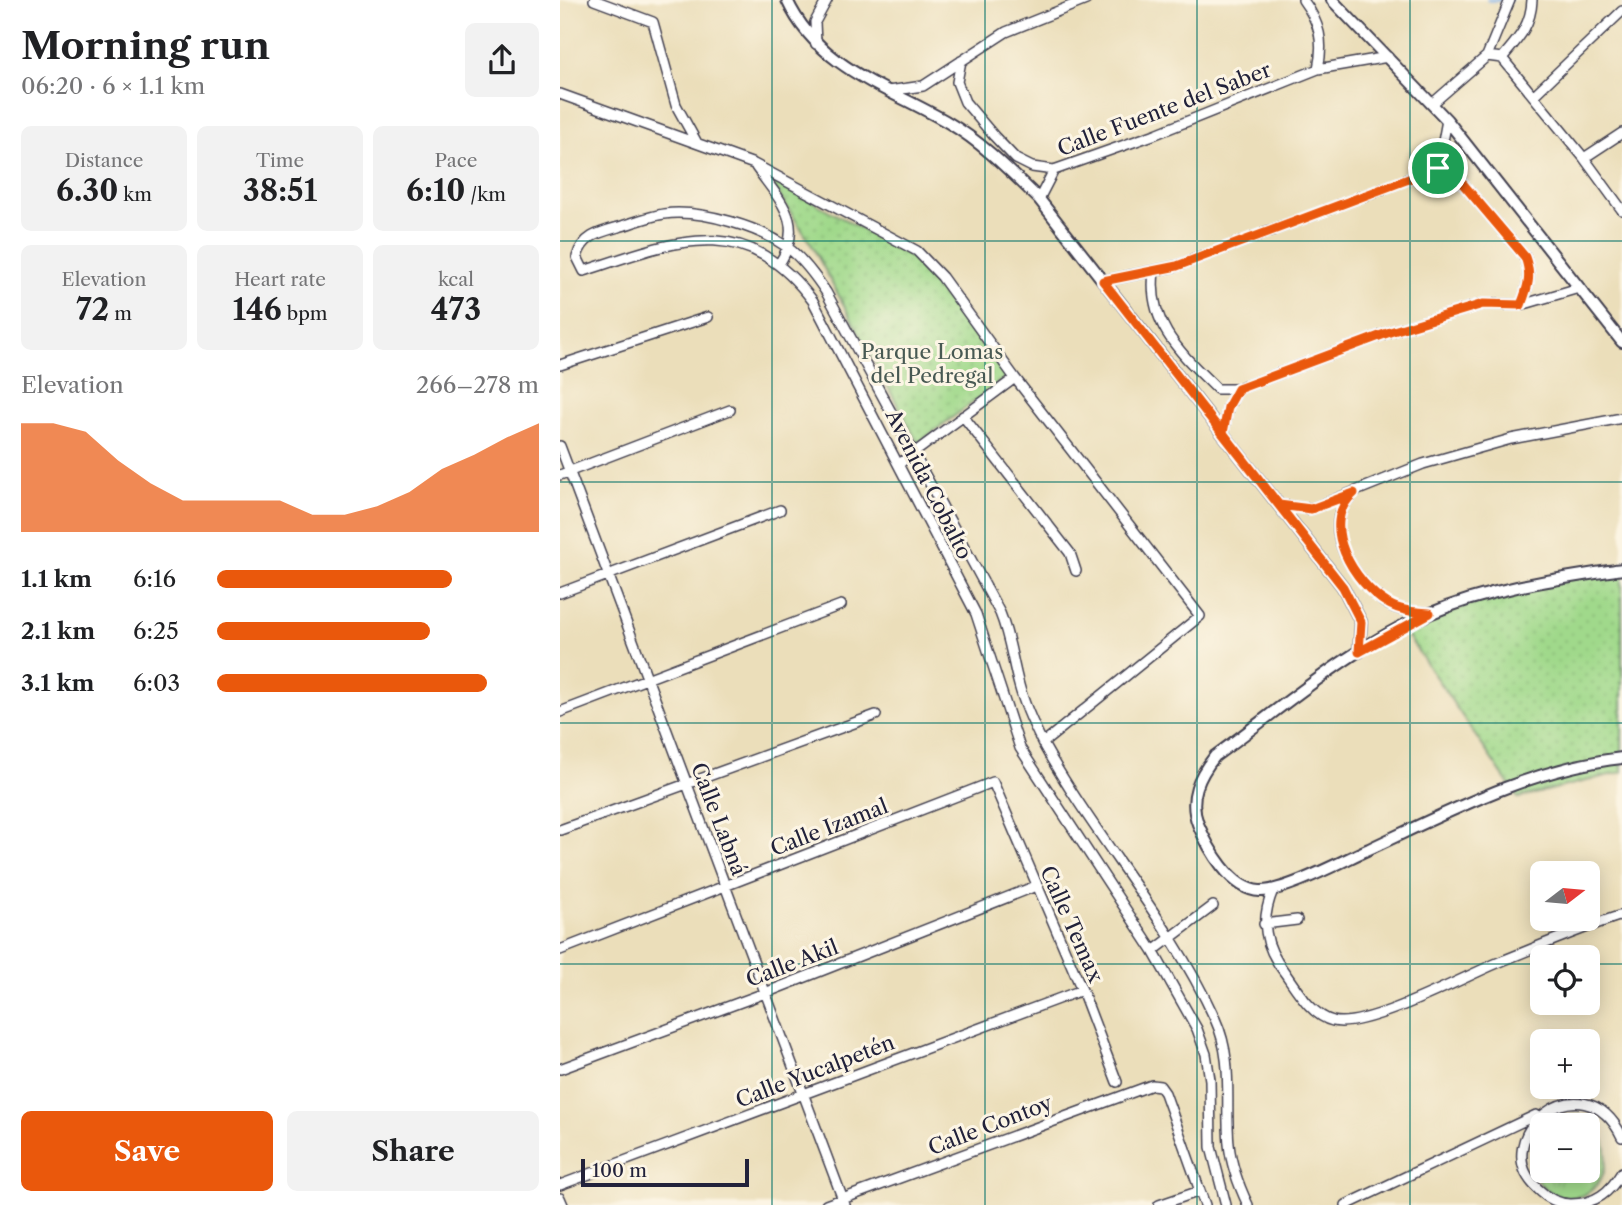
<!DOCTYPE html>
<html lang="en">
<head>
<meta charset="utf-8">
<style>
  :root { --surface:#fff; --page:#f2f2f2; --text:#202124; --muted:#757577; --accent:#ea580c }
  body { margin:0; font-family:"Libre Caslon Text",serif; background:var(--page); color:var(--text); height:100vh; display:flex; flex-direction:column; font-size:26px; white-space:nowrap }
  * { box-sizing:border-box; margin:0 }
  p { font-size:23px; color:var(--muted) }
  .icon { flex:none; width:38px; height:38px; fill:none; stroke:currentColor; stroke-width:2; stroke-linecap:round; stroke-linejoin:round }
  .map { position:relative; flex:1; overflow:hidden }
  .drawer { display:flex; flex-direction:column; background:var(--surface); width:560px }
  .drawer>* { flex:none }
  .needle { width:46px; rotate:74deg }
  .tools { position:absolute; left:970px; top:861px; display:grid; gap:14px }
  .tools a { display:grid; place-items:center; width:70px; height:70px; border-radius:10px; background:var(--surface); box-shadow:0 4px 18px #0003; font-size:35px }
  .scale { position:absolute; left:21px; bottom:18px; width:168px; box-sizing:border-box; padding-left:7px; border:4px solid #22223b; border-top:0; font-size:19px; line-height:24px; white-space:nowrap; color:#22223b; -webkit-text-stroke:5px #fcf5e5; paint-order:stroke }
  .pin { position:absolute; display:grid; place-items:center; width:60px; height:60px; color:#fff; margin:-30px; border:4px solid #fff; border-radius:50%; box-shadow:0 2px 7px #0007 }
  .round { display:grid; place-items:center; flex:none; width:74px; height:74px; border-radius:10px; background:var(--page) }
  .overview { display:flex; align-items:center; justify-content:space-between; height:119px; padding:0 21px }
  h1 { font-size:38px; font-weight:700; line-height:52px }
  .metrics { display:grid; grid-template-columns:repeat(3,1fr); gap:10px; height:119px; padding:7px 21px }
  .metrics div { display:grid; align-content:center; border-radius:10px; background:var(--page); text-align:center }
  .metrics b { font-size:30px; font-weight:700 }
  .metrics small { font-size:19px; font-weight:400 }
  .metrics p { font-size:19px }
  .chart { height:196px; padding:14px 21px }
  .chart p { display:flex; justify-content:space-between }
  .chart svg { width:100%; height:126px; margin-top:7px; fill:var(--accent); opacity:.7 }
  .button { display:flex; gap:14px; margin-top:auto; padding:14px 21px }
  .button a { flex:1; height:80px; border-radius:10px; background:var(--accent); color:#fff; font-size:28px; font-weight:700; line-height:80px; text-align:center }
  .button a+a { background:var(--page); color:var(--text) }
  ul { padding:0 21px; list-style:none; font-size:23px }
  li { display:grid; grid-template-columns:112px 84px 1fr; align-items:center; height:52px }
  li i { height:18px; border-radius:9px; background:var(--accent) }
  main { display:flex; flex:1; min-height:0 }
  .map>svg:first-child { display:block }
  .grass { fill:url(#grass-tufts); stroke:#617e63; stroke-width:2 }
  .park { fill:url(#park-dots); stroke:#617e63; stroke-width:2 }
  .lines { fill:none; stroke-linecap:round; stroke-linejoin:round }
  .stream { stroke:#7bafe8; stroke-width:3.5 }
  .minor-casing { stroke:#403e4e; stroke-width:12 }
  .tertiary-casing { stroke:#403e4e; stroke-width:14 }
  .minor { stroke:#fff; stroke-width:9 }
  .tertiary { stroke:#fff; stroke-width:10 }
  .route-casing { stroke:#fff; stroke-width:14 }
  .route { stroke:#ea580c; stroke-width:9 }
  .grid { fill:none; stroke:#0f766e; stroke-width:2; stroke-opacity:0.55 }
  .labels { text-anchor:middle; dominant-baseline:central; stroke-width:6; stroke-linejoin:round; paint-order:stroke }
  .street-label { font-size:21px; fill:#22223b; stroke:#fcf5e5 }
  .park-label { font-size:21px; fill:#485953; stroke:#fcf5e5 }
</style>
</head>
<body>
<main>
<section class="drawer">
<div class="overview"><div><h1>Morning run</h1><p>06:20 · 6 × 1.1 km</p></div><a class="round"><svg class="icon" aria-label="share" viewBox="0 0 24 24"><path d="M12 15V3M7 8l5-5 5 5M5 13v7h14v-7"/></svg></a></div>
<div class="metrics">
<div><p>Distance</p><b>6.30<small> km</small></b></div>
<div><p>Time</p><b>38:51</b></div>
<div><p>Pace</p><b>6:10<small> /km</small></b></div>
</div>
<div class="metrics">
<div><p>Elevation</p><b>72<small> m</small></b></div>
<div><p>Heart rate</p><b>146<small> bpm</small></b></div>
<div><p>kcal</p><b>473</b></div>
</div>
<div class="chart"><p><span>Elevation</span>266–278 m</p>
<svg viewBox="0 0 160 44" preserveAspectRatio="none"><path d="M0 44V6L10 6L20 9L30 19L40 27L50 33L60 33L70 33L80 33L90 38L100 38L110 35L120 30L130 22L140 17L150 11L160 6V44z"/></svg>
</div>
<ul>
<li><b>1.1 km</b>6:16<i style="width:73%"></i></li>
<li><b>2.1 km</b>6:25<i style="width:66%"></i></li>
<li><b>3.1 km</b>6:03<i style="width:84%"></i></li>
</ul>
<div class="button"><a>Save</a><a>Share</a></div>
</section>
<div class="map">
<svg width="1062" height="1205" viewBox="0 0 1062 1205">
  <defs>
    <pattern id="grass-tufts" width="24" height="20" patternUnits="userSpaceOnUse" patternTransform="scale(1.75)"><rect width="24" height="20" fill="#a0d98b"/><path d="M3 7l-1-3M5 7V3M7 7l1-3M15 17l-1-3M17 17v-4M19 17l1-3" fill="none" stroke="#8aba79"/></pattern>
    <pattern id="park-dots" width="8" height="8" patternUnits="userSpaceOnUse" patternTransform="scale(1.75)"><rect width="8" height="8" fill="#a0d98b"/><path d="M2 2h.1M6 6h.1" fill="none" stroke="#8aba79" stroke-width="1.8" stroke-linecap="round"/></pattern>
  </defs>
  <rect width="100%" height="100%" fill="#fcf5e5"/>
  <filter id="ink" filterUnits="userSpaceOnUse"><feTurbulence type="fractalNoise" baseFrequency=".0143" numOctaves="2"/><feDisplacementMap in="SourceGraphic" scale="14" xChannelSelector="R" yChannelSelector="G"/><feConvolveMatrix kernelMatrix="1 2 1 2 8 2 1 2 1" color-interpolation-filters="sRGB"/></filter>
  <filter id="wash" filterUnits="userSpaceOnUse"><feTurbulence type="fractalNoise" baseFrequency=".00686" numOctaves="4" result="noise"/><feDisplacementMap in="SourceGraphic" scale="28" xChannelSelector="R" yChannelSelector="G"/><feGaussianBlur stdDeviation="1.57" result="paint"/><feColorMatrix in="noise" values="0 0 0 0 0 0 0 0 0 0 0 0 0 0 0 0 0 1.4 0 .05"/><feComposite in="paint" operator="in"/></filter>
  <g filter="url(#wash)">
    <rect width="100%" height="100%" fill="#ebdeba"/>
    <!-- grass -->
    <path class="grass" d="M1019,1114C1062,1130 1053,1205 1001,1197C990,1193 981,1188 976,1178C969,1161 972,1147 982,1132V1171H1027V1125H988L1006,1116Z"/>
    <!-- park -->
    <path class="park" d="M207,176L355,259L447,377L358,443L251,244Z
      M1062,569V772L958,798L847,635C918,591 982,584 1062,569Z"/>
    <g class="lines">
      <!-- stream -->
      <path class="stream" d="M928,0H950"/>
    </g>
  </g>
  <g filter="url(#ink)">
    <g class="lines">
      <!-- minor casing -->
      <g class="minor-casing">
        <path id="minor" d="M34,0L93,22L116,105L137,143
          M743,0C760,23 764,42 758,69
          M256,44L255,22L267,0
          M927,56L942,58C958,39 971,26 972,0
          M942,58L1024,158L1062,210
          M401,61L397,82L405,102L434,136L456,159L472,167L494,170L593,135L758,69L828,57
          M328,91L363,86L446,32L526,0
          M0,94L194,164L357,251L382,277L455,378L640,616L483,743
          M973,96L1062,11
          M873,103L927,56L950,0
          M1024,158L1062,133
          M196,167C220,201 246,223 219,264
          M878,168L887,120
          M479,199L494,170
          M594,272C587,325 623,355 657,389H678
          M543,281L617,266L878,168L903,184L965,257C972,276 968,287 961,305
          M0,365L148,317
          M403,416L510,553L516,571
          M663,433L668,407L678,389L830,332L923,304L961,305L1019,288
          M0,446L285,1205
          M339,464L455,378
          M0,475L170,410
          M791,496C758,528 795,579 823,601C836,611 854,612 870,613
          M719,505L751,509L863,464L951,439L1062,418
          M0,593L220,510
          M0,712L281,605
          M0,830L316,715
          M713,890C700,921 704,946 725,973C737,990 752,1016 773,1021C806,1030 907,975 942,961C982,945 1021,928 1062,915
          M704,924L737,920
          M0,950L433,782L522,990L557,1082
          M593,951L653,906
          M0,1069L205,993L476,886
          M1062,1137C1023,1055 923,1139 978,1189C987,1198 998,1204 1011,1204C1036,1204 1050,1192 1062,1172
          M0,1185L522,990
          M0,1198L3,1205
          M266,1205L592,1085L600,1086L605,1093L645,1205
          M599,1205L640,1191
          M666,1205L651,1147L650,1080L646,1054L637,1029L593,951L460,748L416,614L253,301C184,210 115,241 24,271L17,257C23,235 41,232 62,226C75,222 90,216 104,214C140,209 203,227 232,251C246,263 256,277 266,292L440,613C450,637 452,660 459,685C464,704 474,726 483,744C535,838 610,920 655,1019C674,1060 665,1101 669,1144C671,1165 679,1186 688,1205
          M786,1205L976,1115"/>
      </g>
      <!-- tertiary casing -->
      <g class="tertiary-casing">
        <path id="tertiary" d="M227,0C258,68 329,88 389,123C423,143 451,172 479,199L783,587L801,622L799,652
          M772,0L887,120L1062,342
          M1062,569C997,579 930,588 869,614C791,646 723,707 655,756C639,776 628,798 638,824C648,848 671,890 700,891C725,892 784,860 809,849C890,811 972,768 1062,758"/>
      </g>
      <!-- minor -->
      <use href="#minor" class="minor"/>
      <!-- tertiary -->
      <use href="#tertiary" class="tertiary"/>
    </g>
  </g>
  <g class="lines" filter="url(#ink)">
    <!-- route casing -->
    <g class="route-casing">
      <path id="route" d="M878,168L617,266L543,281L783,587L801,622L799,652L870,613C855,612 840,611 827,603C795,584 757,524 794,493L751,509L719,505L663,433L668,407L678,389L830,332L923,304L961,305C968,287 972,276 965,257L903,184L878,168"/>
    </g>
    <!-- route -->
    <use href="#route" class="route"/>
  </g>
  <!-- grid -->
  <path class="grid" d="M212,0V1205M425,0V1205M637,0V1205M850,0V1205M0,241H1062M0,482H1062M0,723H1062M0,964H982M1027,964H1062"/>
  <g class="labels">
    <!-- street labels -->
    <g class="street-label">
      <text transform="translate(604 109) rotate(-21)">Calle Fuente del Saber</text>
      <text transform="translate(369 484) rotate(63)">Avenida Cobalto</text>
      <text transform="translate(159 819) rotate(69)">Calle Labná</text>
      <text transform="translate(269 827) rotate(-21)">Calle Izamal</text>
      <text transform="translate(512 924) rotate(66)">Calle Temax</text>
      <text transform="translate(232 963) rotate(-21)">Calle Akil</text>
      <text transform="translate(255 1071) rotate(-21)">Calle Yucalpetén</text>
      <text transform="translate(430 1125) rotate(-21)">Calle Contoy</text>
    </g>
    <!-- park labels -->
    <g class="park-label">
      <text x="372" y="351">Parque Lomas<tspan x="372" dy="24">del Pedregal</tspan></text>
    </g>
  </g>
</svg>
<div class="tools">
<a><svg class="needle" viewBox="-14 -14 28 28"><path d="M0-13l5 13h-10z" fill="#e53935"/><path d="M0 13l5-13h-10z" fill="#757577"/></svg></a>
<a><svg class="icon" aria-label="locate" viewBox="0 0 24 24"><circle cx="12" cy="12" r="6"/><path d="M12 2v4M12 18v4M2 12h4M18 12h4"/></svg></a>
<a>+</a>
<a>−</a>
</div>
<div class="scale">100 m</div>
<div class="pin" style="left:878px;top:168px;background:#1e9e55"><svg class="icon" aria-label="arrive" viewBox="0 0 24 24"><path d="M6 21V4h12l-3 4 3 4H6"/></svg></div>
</div>
</main>
</body>
</html>
